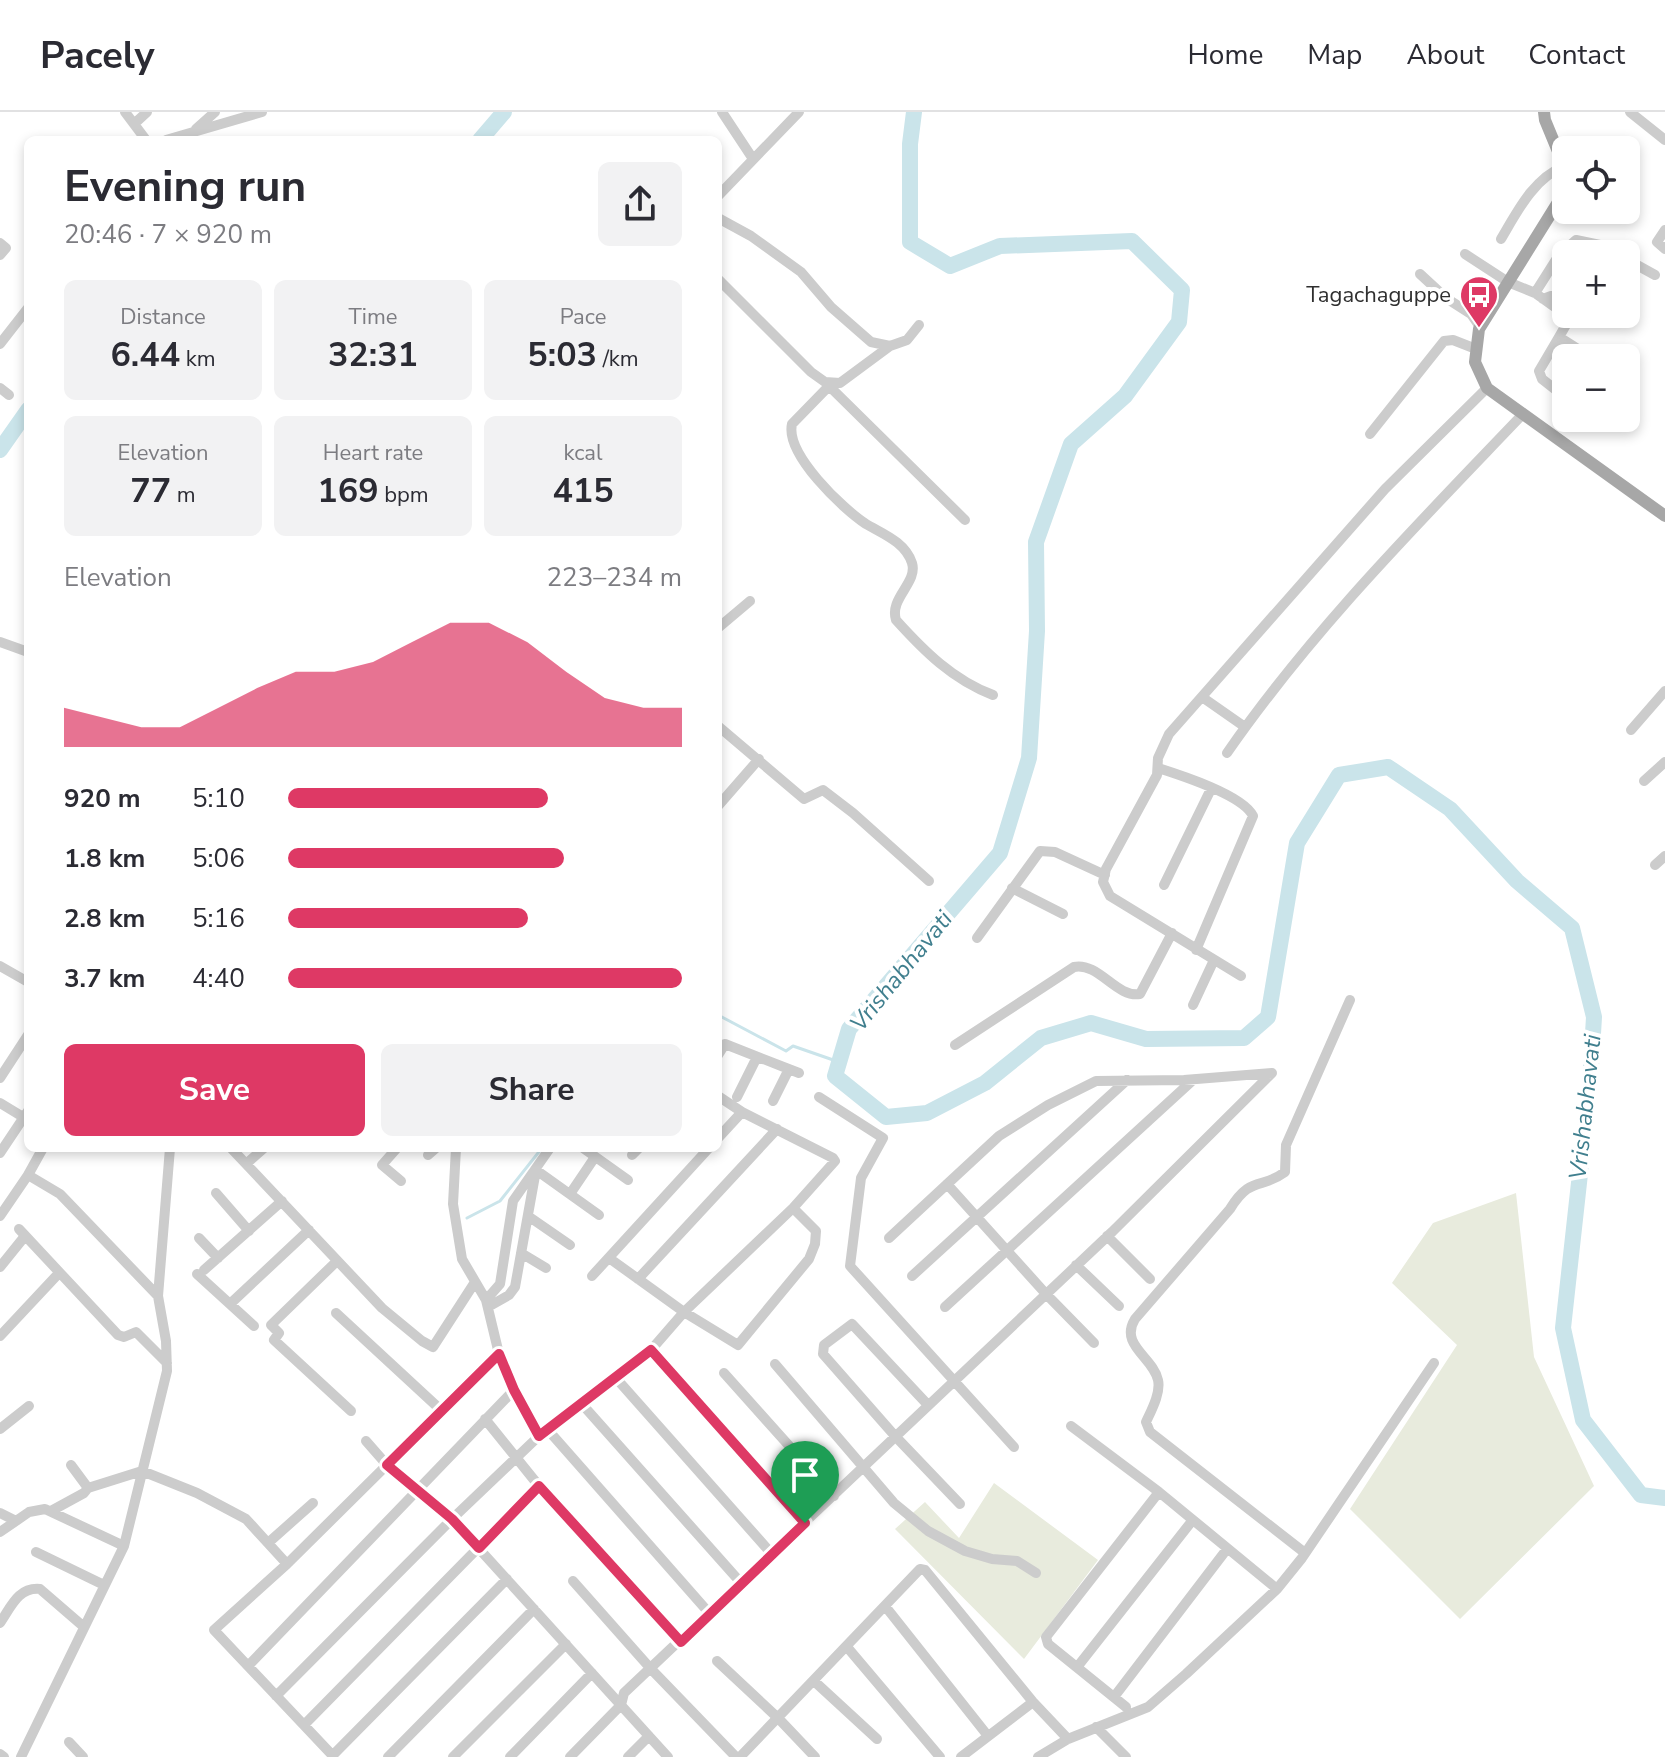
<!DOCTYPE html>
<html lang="en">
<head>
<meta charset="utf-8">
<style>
  :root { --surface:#fff; --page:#f2f2f3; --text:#2b2b33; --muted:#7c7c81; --line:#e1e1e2; --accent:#de3965 }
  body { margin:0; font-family:"Nunito Sans",sans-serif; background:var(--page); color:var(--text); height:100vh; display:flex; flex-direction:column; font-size:30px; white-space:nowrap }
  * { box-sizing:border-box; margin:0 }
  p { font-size:26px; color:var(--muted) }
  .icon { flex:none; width:44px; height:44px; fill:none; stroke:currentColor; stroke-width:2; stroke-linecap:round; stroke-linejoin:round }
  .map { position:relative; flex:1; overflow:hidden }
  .panel { position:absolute; left:24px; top:24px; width:698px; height:1016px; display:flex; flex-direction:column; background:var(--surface); border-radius:12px; box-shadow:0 4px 12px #0003 }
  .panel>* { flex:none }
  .fabs { position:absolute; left:1552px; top:24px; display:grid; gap:16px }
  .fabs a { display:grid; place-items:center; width:88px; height:88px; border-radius:12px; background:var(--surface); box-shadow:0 4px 12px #0003; font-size:40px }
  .pin { position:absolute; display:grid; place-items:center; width:68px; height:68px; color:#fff; margin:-82px -34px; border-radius:50% 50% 50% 0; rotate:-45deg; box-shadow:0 0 8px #0007 }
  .pin .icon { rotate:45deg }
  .round { display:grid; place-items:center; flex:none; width:84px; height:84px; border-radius:12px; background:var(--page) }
  .summary { display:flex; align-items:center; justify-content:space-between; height:136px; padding:0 40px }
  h1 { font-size:44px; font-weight:700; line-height:60px }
  .metrics { display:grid; grid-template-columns:repeat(3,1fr); gap:12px; height:136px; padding:8px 40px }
  .metrics div { display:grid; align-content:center; border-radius:12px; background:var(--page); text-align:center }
  .metrics b { font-size:34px; font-weight:700 }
  .metrics small { font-size:22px; font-weight:400 }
  .metrics p { font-size:22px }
  .chart { height:224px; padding:16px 40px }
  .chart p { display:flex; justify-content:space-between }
  .chart svg { width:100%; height:144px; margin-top:8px; fill:var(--accent); opacity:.7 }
  .action { display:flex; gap:16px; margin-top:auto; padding:16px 40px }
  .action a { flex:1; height:92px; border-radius:12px; background:var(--accent); color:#fff; font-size:32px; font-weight:700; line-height:92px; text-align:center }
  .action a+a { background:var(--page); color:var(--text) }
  ul { padding:0 40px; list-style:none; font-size:26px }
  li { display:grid; grid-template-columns:128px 96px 1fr; align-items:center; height:60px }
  li i { height:20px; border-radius:10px; background:var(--accent) }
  header { display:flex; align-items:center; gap:48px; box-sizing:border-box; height:112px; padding:0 40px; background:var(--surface); border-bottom:2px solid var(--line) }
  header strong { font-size:38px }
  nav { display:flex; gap:44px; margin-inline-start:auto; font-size:28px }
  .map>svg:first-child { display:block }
  .green { fill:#e8ebdd }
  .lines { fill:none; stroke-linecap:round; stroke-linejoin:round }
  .stream { stroke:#cae4ea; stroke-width:3 }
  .river { stroke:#cae4ea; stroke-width:16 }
  .minor { stroke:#ccc; stroke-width:10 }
  .major { stroke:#a7a7a7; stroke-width:12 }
  .route-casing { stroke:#fff; stroke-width:16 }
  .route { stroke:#de3965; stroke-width:10 }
  .labels { text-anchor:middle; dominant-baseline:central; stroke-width:8; stroke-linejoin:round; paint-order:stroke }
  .poi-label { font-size:22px; fill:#2f2f2f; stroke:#fff; text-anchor:end }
  .water-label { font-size:24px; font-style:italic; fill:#407f8e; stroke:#fff }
</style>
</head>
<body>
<header>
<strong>Pacely</strong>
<nav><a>Home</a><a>Map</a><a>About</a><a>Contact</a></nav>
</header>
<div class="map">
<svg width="1665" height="1645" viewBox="0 0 1665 1645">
  <rect width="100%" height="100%" fill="#fff"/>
  <!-- green -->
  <path class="green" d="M1516,1081L1534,1245L1594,1374L1460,1507L1350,1397L1457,1233L1392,1171L1433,1111Z
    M994,1371L1098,1448L1024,1547L895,1417L925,1390L959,1426Z"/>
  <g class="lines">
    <!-- stream -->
    <path class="stream" d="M718,903L786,939L793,934L839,950
      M467,1106L500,1089L542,1036"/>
    <!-- river -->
    <path class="river" d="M914,0L910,32V130L950,154L1000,134L1132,129L1182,178L1179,210L1125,284L1071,332L1036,430L1037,519L1029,646L1000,741L849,917L835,964L886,1005L927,1001L985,971L1041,926L1091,911L1146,927L1244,926L1268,905L1297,731L1339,663L1388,655L1450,697L1517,769L1572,816L1594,905L1590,971L1563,1216L1583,1308L1641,1383L1665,1386
      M480,28L504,0
      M0,338L28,298"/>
    <!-- minor -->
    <path class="minor" d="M125,0L146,28
      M722,0L753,47
      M1630,0L1665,28
      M134,12L147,0
      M196,17L215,0
      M166,28L262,0
      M718,84L799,0
      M718,106L751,124L801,160L831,195L871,230L890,234L907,228L919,213
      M1665,118L1657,130L1665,137
      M1501,127C1517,100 1533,67 1564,54
      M0,131L6,136L0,143
      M1465,142L1508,170L1535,181L1559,143L1576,128L1600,133L1616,142
      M1626,147L1655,163
      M1420,162L1446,186L1471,202L1480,215
      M718,167L811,260L825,270L840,271L890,234
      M1535,181L1570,206L1559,225L1592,246
      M1543,187L1551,184L1566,187
      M0,232L28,196
      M826,271L965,408
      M829,274L792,312C785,342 843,397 866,412C883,422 905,430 912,451C918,471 889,486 896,508C924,539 953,568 993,583
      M0,276L9,283
      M1556,278L1542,267L1539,259L1559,225
      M1370,322L1444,229L1453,228L1476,237
      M718,516L750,489
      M0,530L28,540
      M1202,585L1245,615
      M718,614L804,687L823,678L853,701L929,769
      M1631,618L1665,579
      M1227,641C1313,517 1419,411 1523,302
      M1158,656C1180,663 1243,683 1253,704L1196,838
      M1644,669L1665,650
      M718,694L759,647
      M1655,753L1665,744
      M1164,773L1211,677
      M1012,776L1063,802
      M977,826L1040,739L1055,740L1105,763
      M0,854L28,870
      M1241,864L1110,784L1103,770L1106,757L1157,663L1158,646L1169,622L1385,377L1487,276
      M1193,893L1214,848
      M955,933L1074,855C1099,850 1116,886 1140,882L1172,821
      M718,943L725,932L799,961
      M0,966L28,923
      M718,984L742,1000
      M737,985L757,945
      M819,985L883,1026L861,1066L850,1154L1014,1335
      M773,989L789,957
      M0,991L28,1008
      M231,1036L382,1196L422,1229L433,1235L475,1170
      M397,1036L382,1053L401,1069
      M456,1036L453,1092L462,1147L486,1188L499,1242L514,1278L539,1324
      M583,1036L628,1068
      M0,1041L28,999
      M428,1043L436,1036
      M632,1043L639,1036
      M246,1052L264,1036
      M28,1063L43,1036
      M947,1072L1046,1182L1094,1231
      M216,1081L249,1119
      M570,1082L595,1045
      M0,1104L28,1063L60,1082L158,1184
      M528,1104L570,1133
      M19,1117L118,1223L124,1225L136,1220L167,1251
      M1107,1124L1150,1167
      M199,1126L218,1146
      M521,1141L546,1156
      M609,1146L684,1200L738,1233L809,1147L815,1132L816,1119L793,1096
      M337,1149L271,1213L279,1221L274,1228L351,1299
      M1076,1153L1119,1194
      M0,1155L25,1124
      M204,1158L282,1089
      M197,1162L254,1214
      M592,1164L709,1036
      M912,1164L1127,968
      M638,1167L777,1017
      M486,1188L500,1172L513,1089L550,1036
      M230,1192L309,1118
      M488,1195L509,1183L515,1175L536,1058L599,1103
      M945,1195L1193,968
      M336,1201L442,1299
      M0,1224L59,1161
      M651,1238L805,1411
      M775,1252L894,1391L928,1419L965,1439L992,1447L1017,1449L1036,1461
      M724,1261L834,1384
      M615,1265L771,1441
      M581,1291L742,1472
      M928,1293L852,1212L824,1233L823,1242L895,1324L960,1392
      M485,1307L539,1374L681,1530
      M1071,1314L1159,1380
      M0,1317L29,1294
      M548,1318L710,1502
      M366,1329L387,1353L452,1407L668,1645
      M88,1376L142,1359L197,1381L246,1407L287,1452
      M51,1399L84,1381L88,1376L71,1353
      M0,1401L16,1409
      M0,1420L29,1400L45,1397L124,1434
      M268,1431L313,1391
      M36,1440L104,1473
      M1305,1441L1150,1320L1146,1310C1151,1299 1161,1281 1158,1268C1153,1245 1119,1233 1135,1207L1230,1097C1251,1063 1261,1078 1285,1060L1286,1033L1350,888
      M573,1469L651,1557L736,1645
      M885,1494L988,1624
      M0,1511C11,1495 18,1475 40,1477L84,1515
      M847,1535L940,1645
      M717,1549L779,1607L815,1645
      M248,1554L514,1278
      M1078,1554L1192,1409
      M814,1569L877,1627
      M276,1584L452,1407L539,1324L651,1238L684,1200L793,1096L835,1049L833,1046L742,1000L718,1026
      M1114,1585L1227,1437
      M1126,1595L1048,1532L1046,1525L1159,1380L1277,1477
      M304,1613L539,1374
      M1096,1615L1126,1645
      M69,1630L83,1645
      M0,1642L4,1645
      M333,1643L507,1467
      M21,1645L124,1434L167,1259L166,1229L158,1184L170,1036
      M334,1645L214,1518L287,1452L499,1242
      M388,1645L534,1497
      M453,1645L566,1532
      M510,1645L592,1561
      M570,1645L621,1593L624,1581L1112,1120L1272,961L1184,968L1096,969L1048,993L999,1024L889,1126
      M628,1645L649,1624
      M740,1645L920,1457L925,1458L1033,1590L1068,1627
      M961,1645L1033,1590
      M1038,1645L1068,1627L1148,1595L1186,1562L1277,1477L1302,1446L1434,1251"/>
    <!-- major -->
    <path class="major" d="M1544,0L1545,8L1564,54L1565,79L1479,217L1475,250L1487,276L1665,404"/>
  </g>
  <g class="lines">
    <!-- route casing -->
    <g class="route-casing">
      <path id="route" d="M651,1238L805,1411L681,1530L539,1374L479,1436L452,1407L387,1353L499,1242L514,1278L539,1324Z"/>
    </g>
    <!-- route -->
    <use href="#route" class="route"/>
  </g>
  <!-- icons -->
  <defs>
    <g id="bus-pin" transform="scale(2)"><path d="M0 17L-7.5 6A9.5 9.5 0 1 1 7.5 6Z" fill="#de3965" stroke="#fff"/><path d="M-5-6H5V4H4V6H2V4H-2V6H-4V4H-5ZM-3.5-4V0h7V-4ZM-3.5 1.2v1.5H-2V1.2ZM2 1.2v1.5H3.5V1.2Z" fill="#fff"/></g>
  </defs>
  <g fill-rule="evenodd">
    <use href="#bus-pin" x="1479" y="183"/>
  </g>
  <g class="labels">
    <!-- poi labels -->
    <g class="poi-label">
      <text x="1451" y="183">Tagachaguppe</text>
    </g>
    <!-- water labels -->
    <g class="water-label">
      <text transform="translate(901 859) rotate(-51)">Vrishabhavati</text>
      <text transform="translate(1585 995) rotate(-84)">Vrishabhavati</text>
    </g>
  </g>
</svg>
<div class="fabs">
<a><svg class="icon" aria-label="locate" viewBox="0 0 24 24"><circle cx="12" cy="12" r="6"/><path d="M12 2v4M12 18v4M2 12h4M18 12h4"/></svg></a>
<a>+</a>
<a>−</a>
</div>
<div class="pin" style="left:805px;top:1411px;background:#1e9e55"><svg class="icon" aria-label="arrive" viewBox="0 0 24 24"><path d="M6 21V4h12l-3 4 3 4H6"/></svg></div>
<section class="panel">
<div class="summary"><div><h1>Evening run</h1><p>20:46 · 7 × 920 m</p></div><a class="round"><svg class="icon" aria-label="share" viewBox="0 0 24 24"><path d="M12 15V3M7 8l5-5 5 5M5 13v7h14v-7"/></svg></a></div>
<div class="metrics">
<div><p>Distance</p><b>6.44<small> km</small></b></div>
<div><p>Time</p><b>32:31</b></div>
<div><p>Pace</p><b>5:03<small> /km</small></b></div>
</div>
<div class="metrics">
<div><p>Elevation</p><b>77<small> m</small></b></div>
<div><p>Heart rate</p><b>169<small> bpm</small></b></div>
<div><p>kcal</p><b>415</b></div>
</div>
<div class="chart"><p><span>Elevation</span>223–234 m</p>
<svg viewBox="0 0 160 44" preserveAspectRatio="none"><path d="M0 44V32L10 35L20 38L30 38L40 32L50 26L60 21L70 21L80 18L90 12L100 6L110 6L120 12L130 21L140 29L150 32L160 32V44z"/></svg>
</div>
<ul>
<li><b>920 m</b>5:10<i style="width:66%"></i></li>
<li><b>1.8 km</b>5:06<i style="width:70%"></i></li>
<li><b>2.8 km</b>5:16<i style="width:61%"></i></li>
<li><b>3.7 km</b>4:40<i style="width:100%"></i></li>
</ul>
<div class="action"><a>Save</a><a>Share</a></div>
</section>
</div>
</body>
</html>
